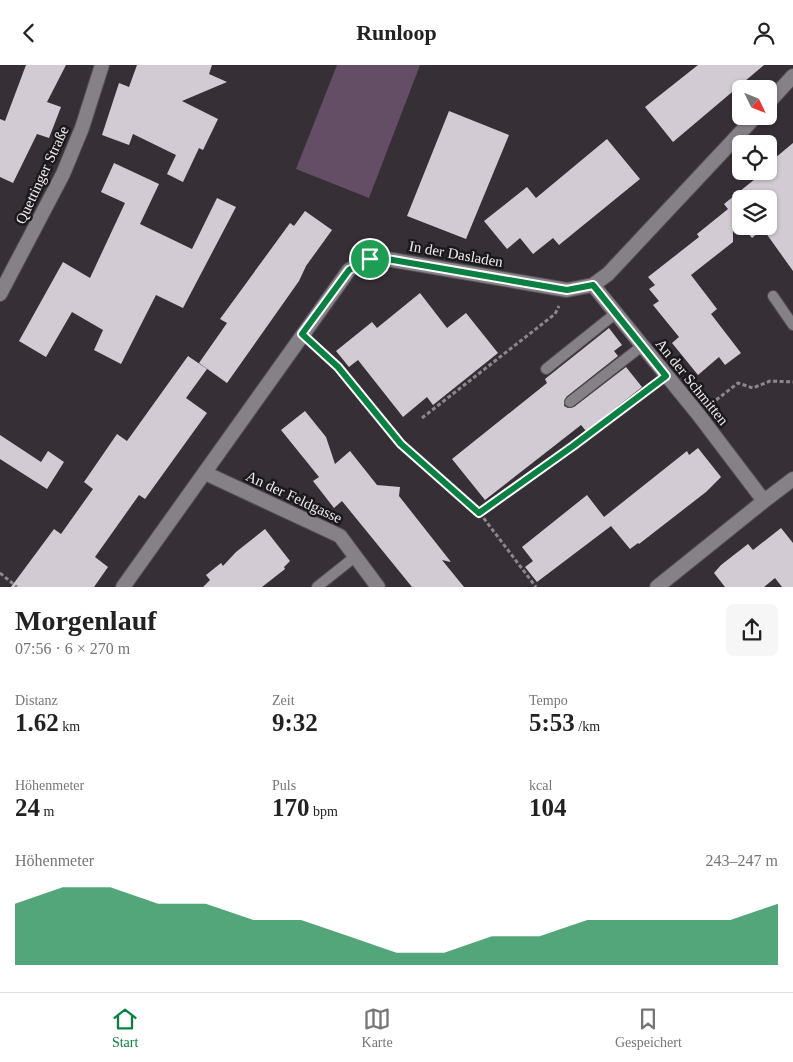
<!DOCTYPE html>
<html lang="de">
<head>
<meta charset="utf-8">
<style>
  :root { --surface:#fff; --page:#f6f6f6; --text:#222; --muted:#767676; --line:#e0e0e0; --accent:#0b8043 }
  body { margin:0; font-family:Georgia,serif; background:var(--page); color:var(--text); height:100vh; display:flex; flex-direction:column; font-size:19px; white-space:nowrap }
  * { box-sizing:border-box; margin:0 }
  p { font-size:16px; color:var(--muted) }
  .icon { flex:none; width:28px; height:28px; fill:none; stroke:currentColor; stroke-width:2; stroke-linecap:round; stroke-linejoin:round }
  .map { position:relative; height:522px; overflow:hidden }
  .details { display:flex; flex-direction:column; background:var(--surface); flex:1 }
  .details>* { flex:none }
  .needle { width:32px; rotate:133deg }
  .fabs { position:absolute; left:732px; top:15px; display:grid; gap:10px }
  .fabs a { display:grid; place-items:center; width:45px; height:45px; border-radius:8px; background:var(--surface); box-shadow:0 1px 4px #0004; font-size:25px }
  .pin { position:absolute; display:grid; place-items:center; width:42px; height:42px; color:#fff; margin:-21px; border:2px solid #fff; border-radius:50%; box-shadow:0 1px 5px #0007 }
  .round { display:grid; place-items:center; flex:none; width:52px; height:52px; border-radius:8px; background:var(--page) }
  .head { display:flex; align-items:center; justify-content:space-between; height:85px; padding:0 15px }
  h1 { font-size:28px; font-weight:700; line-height:38px }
  .figures { display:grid; grid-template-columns:repeat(3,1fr); gap:8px; height:85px; padding:5px 15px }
  .figures div { display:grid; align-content:center }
  .figures b { font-size:25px; font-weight:700 }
  .figures small { font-size:14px; font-weight:400 }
  .figures p { font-size:14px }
  .chart { height:140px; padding:10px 15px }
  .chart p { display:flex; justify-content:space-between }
  .chart svg { width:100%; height:90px; margin-top:5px; fill:var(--accent); opacity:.7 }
  header { display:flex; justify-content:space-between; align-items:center; height:65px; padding:0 15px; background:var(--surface); font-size:22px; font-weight:700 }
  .dock { display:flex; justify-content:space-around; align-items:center; height:70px; border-top:1px solid var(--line); background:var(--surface); font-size:14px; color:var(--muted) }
  .dock a { display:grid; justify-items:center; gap:2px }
  .dock .on { color:var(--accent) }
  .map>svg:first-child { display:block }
  .green { fill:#634e66 }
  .building { fill:#d2cbd3 }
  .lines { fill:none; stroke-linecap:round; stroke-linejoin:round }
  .service-casing { stroke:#534f54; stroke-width:12 }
  .minor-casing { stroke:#534f54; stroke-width:16 }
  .tertiary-casing { stroke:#534f54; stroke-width:16 }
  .path { stroke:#8d878d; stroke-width:3; stroke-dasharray:4 2.5; stroke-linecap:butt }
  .service { stroke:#868087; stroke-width:10 }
  .minor { stroke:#868087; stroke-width:14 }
  .tertiary { stroke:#868087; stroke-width:14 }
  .route-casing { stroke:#fff; stroke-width:10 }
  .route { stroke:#0b8043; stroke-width:6 }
  .labels { text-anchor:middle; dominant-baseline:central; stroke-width:5; stroke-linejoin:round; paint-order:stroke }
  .street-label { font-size:15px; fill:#eeeaee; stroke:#1c191c }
</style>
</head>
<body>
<header><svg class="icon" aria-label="back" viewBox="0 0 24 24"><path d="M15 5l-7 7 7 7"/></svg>Runloop<svg class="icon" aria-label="person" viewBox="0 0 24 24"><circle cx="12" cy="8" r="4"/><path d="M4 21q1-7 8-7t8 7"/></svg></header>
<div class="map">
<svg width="793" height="522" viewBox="0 0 793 522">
  <rect width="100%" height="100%" fill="#363036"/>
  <!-- green -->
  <path class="green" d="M337,0H420L369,133L296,104Z"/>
  <!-- building -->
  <path class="building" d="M26,0H66L47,37L61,42L49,73L37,69L13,118L0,112V54L5,56Z
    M137,0H212L209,9L227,17L182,36L218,54L203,85L199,83L183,117L167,109L176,90L133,69L129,80L102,70L119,18L129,22Z
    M698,0H764L673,77L645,42Z
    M449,46L509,70L466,174L407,151Z
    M607,74L640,114L559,180L553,173L533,189L520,173L507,184L484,156L527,122L536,133Z
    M793,78V206L763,164L752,173L742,161H769V134H741V160L733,149V177L691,210L717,244L711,249L741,288L725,300L719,292L698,310L672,278L679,272L653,240L659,236L649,224L655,220L648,212L699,172L697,169L728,144L724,139L765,106H769V98Z
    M114,98L159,119L140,159L192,184L217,133L236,142L183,243L156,230L121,299L94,285L103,265L72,247L46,292L19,276L63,197L90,213L125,138L101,127Z
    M305,146L332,165L306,201L299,216L227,318L199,298L227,258L220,254L290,158L294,161Z
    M420,228L447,263L466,248L498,288L433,340L427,332L403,352L358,295L349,302L336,286L372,257L377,263Z
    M609,263L622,280L614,286L618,291L566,332L564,341L568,343L574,342L626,302L642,322L586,366L581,360L485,435L452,394L547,318L545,314Z
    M188,291L207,304L186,333L207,348L145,434L139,430L95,492L108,502L94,522H11L54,464L61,469L93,424L84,417L117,369L127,376Z
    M305,346L326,372L335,399L350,386L377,420L400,422L399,431L451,497L442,495L464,522H412L342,436L334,443L313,416L319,412L281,365Z
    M0,370L41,397L48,386L64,397L47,424L0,394Z
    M698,383L721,412L706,427L639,479L638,478L630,484L611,461L537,517L525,502L533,496L522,482L587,430L604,452L687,386L689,390Z
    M781,463L793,478V522H782L775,513L764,522H725L714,508L721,500L748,479L753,485Z
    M265,464L290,496L284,502L285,504L262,522H203L210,515L206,510L221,498L223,501L236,487Z"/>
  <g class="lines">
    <!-- service casing -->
    <g class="service-casing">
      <path id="service" d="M773,231L793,260
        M546,304L616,248
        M570,337L642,281
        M317,522L356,491"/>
    </g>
    <!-- minor casing -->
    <g class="minor-casing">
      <path id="minor" d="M769,37L793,11
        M593,220L698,349L764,436L657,522
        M205,408L340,471L378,522
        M764,436L793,414
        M123,522L349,205C362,196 371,194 387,194L567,225L593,220L608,209L756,51"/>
    </g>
    <!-- tertiary casing -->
    <g class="tertiary-casing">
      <path id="tertiary" d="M0,229L63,109L82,63L102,0"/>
    </g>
    <!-- path -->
    <path class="path" d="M316,282L338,302L401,379L479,447L536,522
      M711,339L738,318L753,323L770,316L793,317
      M422,353L555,249L559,241
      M479,447L652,322
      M0,508L17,522"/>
    <!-- service -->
    <use href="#service" class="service"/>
    <!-- minor -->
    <use href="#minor" class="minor"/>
    <!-- tertiary -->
    <use href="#tertiary" class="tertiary"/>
  </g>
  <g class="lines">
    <!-- route casing -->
    <g class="route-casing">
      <path id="route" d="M370,194H387L567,225L593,220L666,311L573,381L479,448L401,379L338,302L302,269L349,205Z"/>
    </g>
    <!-- route -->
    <use href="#route" class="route"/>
  </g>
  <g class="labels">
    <!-- street labels -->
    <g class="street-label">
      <text transform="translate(42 110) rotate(-65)">Quettinger Straße</text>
      <text transform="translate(456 189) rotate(10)">In der Dasladen</text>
      <text transform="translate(692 317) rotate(51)">An der Schmitten</text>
      <text transform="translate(294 432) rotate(25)">An der Feldgasse</text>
    </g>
  </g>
</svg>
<div class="fabs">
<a><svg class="needle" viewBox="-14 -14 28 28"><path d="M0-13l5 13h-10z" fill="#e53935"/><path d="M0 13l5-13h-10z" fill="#767676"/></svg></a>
<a><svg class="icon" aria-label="locate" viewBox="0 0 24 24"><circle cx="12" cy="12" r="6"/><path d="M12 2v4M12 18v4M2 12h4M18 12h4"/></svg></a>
<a><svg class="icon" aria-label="layers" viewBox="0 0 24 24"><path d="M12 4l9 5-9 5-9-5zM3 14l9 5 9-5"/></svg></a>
</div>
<div class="pin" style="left:370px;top:194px;background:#1e9e55"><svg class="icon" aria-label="arrive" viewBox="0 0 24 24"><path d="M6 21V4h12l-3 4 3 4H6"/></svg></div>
</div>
<section class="details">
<div class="head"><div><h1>Morgenlauf</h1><p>07:56 · 6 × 270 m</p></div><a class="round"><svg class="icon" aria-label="share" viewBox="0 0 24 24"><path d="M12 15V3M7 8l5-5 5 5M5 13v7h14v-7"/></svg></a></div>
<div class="figures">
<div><p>Distanz</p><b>1.62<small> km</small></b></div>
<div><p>Zeit</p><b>9:32</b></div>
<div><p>Tempo</p><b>5:53<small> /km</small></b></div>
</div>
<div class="figures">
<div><p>Höhenmeter</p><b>24<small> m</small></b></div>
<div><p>Puls</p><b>170<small> bpm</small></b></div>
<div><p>kcal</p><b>104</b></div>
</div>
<div class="chart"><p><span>Höhenmeter</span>243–247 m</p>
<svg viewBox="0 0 160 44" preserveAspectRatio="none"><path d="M0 44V14L10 6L20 6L30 14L40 14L50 22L60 22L70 30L80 38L90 38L100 30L110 30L120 22L130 22L140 22L150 22L160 14V44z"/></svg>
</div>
</section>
<nav class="dock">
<a class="on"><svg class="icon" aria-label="home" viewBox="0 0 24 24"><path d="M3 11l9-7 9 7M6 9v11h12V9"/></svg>Start</a>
<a><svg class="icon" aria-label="map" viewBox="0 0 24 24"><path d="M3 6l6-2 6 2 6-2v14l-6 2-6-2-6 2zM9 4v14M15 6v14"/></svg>Karte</a>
<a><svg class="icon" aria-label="saved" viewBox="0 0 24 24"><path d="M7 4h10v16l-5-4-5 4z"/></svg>Gespeichert</a>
</nav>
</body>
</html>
